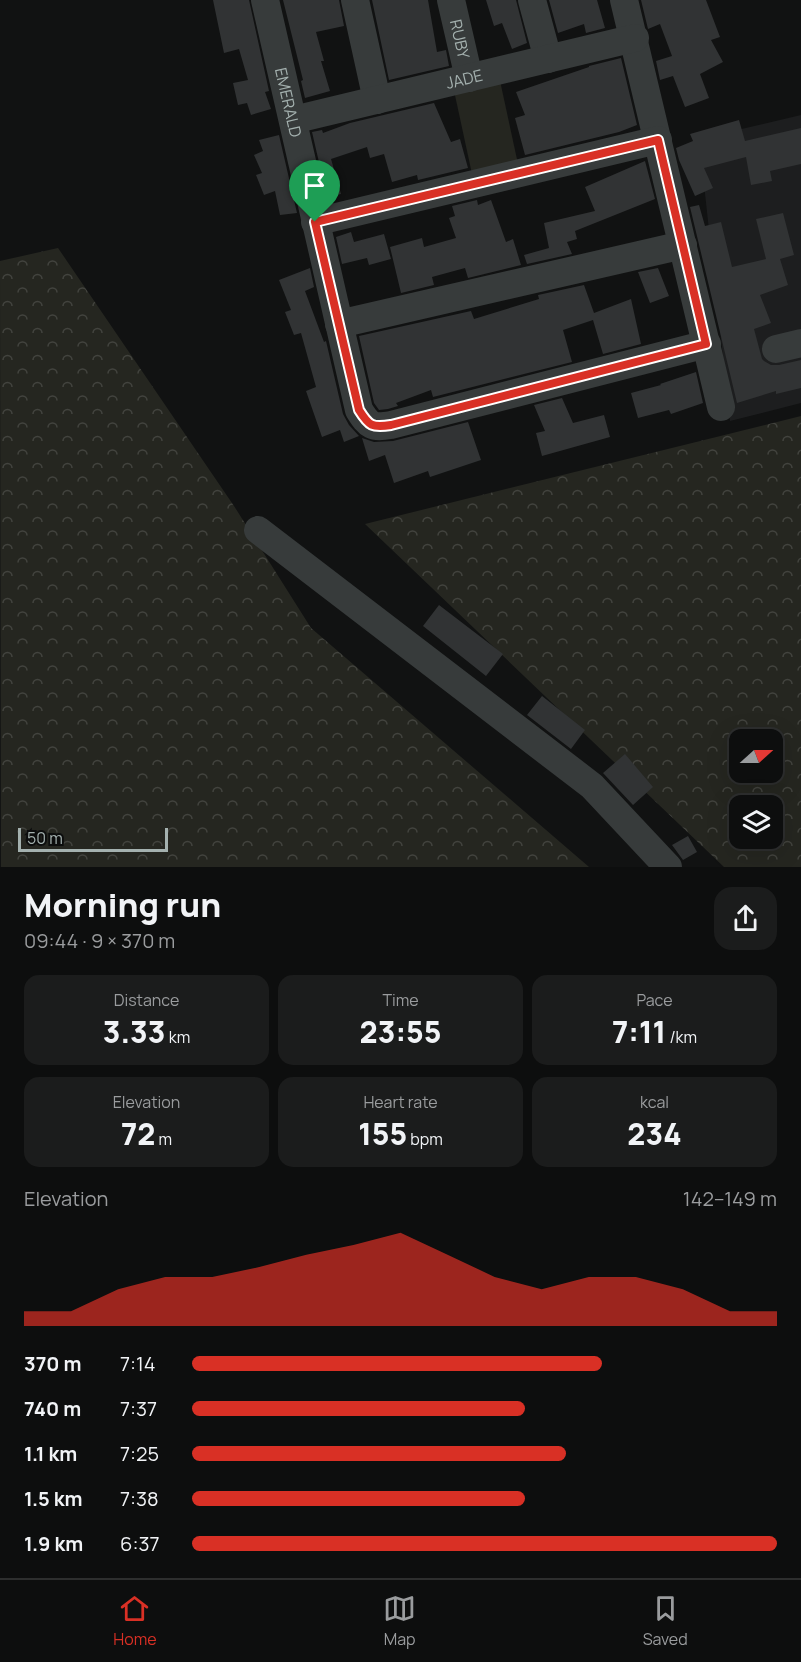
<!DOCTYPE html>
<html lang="en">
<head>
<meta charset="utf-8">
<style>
  :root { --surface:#0d0e0e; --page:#1b1c1c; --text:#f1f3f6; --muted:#9a9c9e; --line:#2d2e2e; --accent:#d93025 }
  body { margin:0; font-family:Manrope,sans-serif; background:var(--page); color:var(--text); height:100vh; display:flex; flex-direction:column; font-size:22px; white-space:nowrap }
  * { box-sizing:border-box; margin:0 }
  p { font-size:20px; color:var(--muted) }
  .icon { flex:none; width:33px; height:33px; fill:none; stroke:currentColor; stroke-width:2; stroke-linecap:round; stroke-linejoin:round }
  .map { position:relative; height:867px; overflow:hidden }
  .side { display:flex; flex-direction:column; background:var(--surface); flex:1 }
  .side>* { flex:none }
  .needle { width:39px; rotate:69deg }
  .tools { position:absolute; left:729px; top:729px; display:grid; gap:12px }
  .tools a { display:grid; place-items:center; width:54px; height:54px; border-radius:12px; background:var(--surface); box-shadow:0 6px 24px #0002,0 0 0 2px var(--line); font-size:30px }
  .scale { position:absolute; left:18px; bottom:15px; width:150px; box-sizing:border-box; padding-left:6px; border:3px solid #a4b1af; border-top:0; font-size:16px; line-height:21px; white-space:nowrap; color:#a4b1af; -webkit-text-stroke:4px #0c0d0d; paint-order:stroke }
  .pin { position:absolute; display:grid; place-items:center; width:51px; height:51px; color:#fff; margin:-62px -26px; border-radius:50% 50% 50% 0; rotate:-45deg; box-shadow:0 0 6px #0007 }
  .pin .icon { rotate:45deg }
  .round { display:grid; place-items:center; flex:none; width:63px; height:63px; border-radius:18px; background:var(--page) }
  .summary { display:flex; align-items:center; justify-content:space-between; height:102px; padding:0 24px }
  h1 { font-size:33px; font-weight:800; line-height:45px }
  .stats { display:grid; grid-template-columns:repeat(3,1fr); gap:9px; height:102px; padding:6px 24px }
  .stats div { display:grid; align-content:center; border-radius:15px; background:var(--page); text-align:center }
  .stats b { font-size:30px; font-weight:800 }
  .stats small { font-size:16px; font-weight:400 }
  .stats p { font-size:16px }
  .chart { height:168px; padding:12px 24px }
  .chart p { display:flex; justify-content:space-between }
  .chart svg { width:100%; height:108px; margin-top:6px; fill:var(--accent); opacity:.7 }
  ul { padding:0 24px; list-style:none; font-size:20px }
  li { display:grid; grid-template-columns:96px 72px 1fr; align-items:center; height:45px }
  li i { height:15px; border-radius:8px; background:var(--accent) }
  .tabs { display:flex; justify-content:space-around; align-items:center; height:84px; border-top:2px solid var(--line); background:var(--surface); font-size:16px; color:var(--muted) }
  .tabs a { display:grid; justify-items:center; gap:3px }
  .tabs .current { color:var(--accent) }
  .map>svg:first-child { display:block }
  .built { fill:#1d1e1f }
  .green { fill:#252620 }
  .forest { fill:url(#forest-crowns); fill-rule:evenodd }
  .building { fill:#313334 }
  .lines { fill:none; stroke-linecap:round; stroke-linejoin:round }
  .minor { stroke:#373b3b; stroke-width:28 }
  .route-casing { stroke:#fff; stroke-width:12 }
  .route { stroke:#d93025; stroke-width:8 }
  .labels { text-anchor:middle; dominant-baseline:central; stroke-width:6; stroke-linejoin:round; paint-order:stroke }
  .street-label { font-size:16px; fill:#a4b1af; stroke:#0c0d0d }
</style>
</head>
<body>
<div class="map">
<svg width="801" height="867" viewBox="0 0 801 867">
  <defs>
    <pattern id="forest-crowns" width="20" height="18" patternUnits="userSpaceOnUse" patternTransform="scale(1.5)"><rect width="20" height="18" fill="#252620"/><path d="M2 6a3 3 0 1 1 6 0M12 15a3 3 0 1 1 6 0" fill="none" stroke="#42433e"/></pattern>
  </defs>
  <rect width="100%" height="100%" fill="#111212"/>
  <!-- built -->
  <path class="built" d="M801,115V403L730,421L699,139Z"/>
  <!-- green -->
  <path class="green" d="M499,76L518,164L472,174L453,86Z"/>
  <!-- forest -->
  <path class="forest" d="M58,248L234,506L311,628L589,867H1L0,261Z
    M801,416V867H724L365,524ZM740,740H772V772H740ZM740,806H772V838H740Z"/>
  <!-- building -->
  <path class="building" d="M213,0H249L269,91L265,92L271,109L251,115L247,103L238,105L233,83L248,80L239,49L224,53Z
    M283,0H339L344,26L316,32L324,61H321L330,91L305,98L301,81L303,80Z
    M372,0H428L437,52L446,50L449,66L389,80Z
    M486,0H516L527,43L512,49L502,23L494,26Z
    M549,0H597L605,28L586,33L584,24L558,33Z
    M641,0H706L720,37L711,40L723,62L700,74L709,98L685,107L673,76L660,80L656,61L672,56L660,24L648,29Z
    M621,58L637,125L619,132L525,155L515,118L525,115L516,92L589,67V66Z
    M434,103L451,142L460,139L468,168L418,180L417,175L392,182L384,154L370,158L367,147L331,159L341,194L327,197L312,132L322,130L323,133L350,123Z
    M739,120L745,141L801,128V164L770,171L772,181L751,185L746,157L704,168L713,188L695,196L679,160L676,148L693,141L690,134Z
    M279,135L297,213L280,215L275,191L264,195L256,175L262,173L254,155L263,151L259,140Z
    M645,161L655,199L575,231L577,239L567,242L572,254L527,264L524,255L549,248L544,223L595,211L585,187Z
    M477,200L478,205L491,200L506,242L513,239L521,265L468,278L465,268L432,277L434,285L401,293L390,247L422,238L424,247L456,238L449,218L455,216L452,206Z
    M699,205L705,226L721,222L732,267L766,259L756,219L783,213L794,255L780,259L788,285L760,295L771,323L754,329L762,359L764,361L771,365H779L801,360V388L776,394V391L737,403L690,207Z
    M351,232L354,242L384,234L391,259L369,265L367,258L342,264L336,237Z
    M310,268L314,287L305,291L324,342L326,341L343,414L349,425L359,436L344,442L340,430L322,437L306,391L316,387L301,333L294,335L285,312L291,310L279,280Z
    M658,268L669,296L650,303L638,272Z
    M584,285L594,313L631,299L641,344L603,354L593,320L563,330L572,362L433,397L431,390L396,403L398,406L388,409L379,410L374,403L359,336L471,311L474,319L539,299L538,295Z
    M696,372L703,403L671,414L669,410L638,418L631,393L661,385L660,384Z
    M562,398L573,423L604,415L610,437L542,456L536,433L545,431L534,405Z
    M468,422L481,460L430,477L428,471L394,483L385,455L369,461L362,438L374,442L393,441Z
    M439,605L503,654L486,676L423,626Z
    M542,696L585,730L571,749L527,715Z
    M625,754L653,787L633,805L603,773Z
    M688,836L697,852L683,860L672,845Z"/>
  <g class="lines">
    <!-- minor -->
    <g class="minor">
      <path id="s1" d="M265,0L359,410C369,426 372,428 391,425L707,344"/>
      <path d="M355,0L377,100"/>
      <path id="s2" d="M451,0L469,78"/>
      <path d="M532,0L548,59"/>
      <path d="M624,0L721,407"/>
      <path id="s3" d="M293,120L635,38"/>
      <path d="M315,222L658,140"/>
      <path d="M339,324L683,245"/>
      <path d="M776,349L801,343"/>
      <path d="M258,530L592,786L668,867"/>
    </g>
  </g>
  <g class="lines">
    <!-- route casing -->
    <g class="route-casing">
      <path id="route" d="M658,140L706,344L391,425C372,428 369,426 359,410L315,222Z"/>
    </g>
    <!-- route -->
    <use href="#route" class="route"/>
  </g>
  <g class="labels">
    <!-- street labels -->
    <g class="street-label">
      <text stroke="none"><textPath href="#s2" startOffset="40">RUBY</textPath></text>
      <text stroke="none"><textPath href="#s3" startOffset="176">JADE</textPath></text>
      <text stroke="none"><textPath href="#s1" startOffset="105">EMERALD</textPath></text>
    </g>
  </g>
</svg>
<div class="tools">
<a><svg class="needle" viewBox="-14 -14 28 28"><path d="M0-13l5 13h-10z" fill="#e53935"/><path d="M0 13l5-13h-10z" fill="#9a9c9e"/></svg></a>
<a><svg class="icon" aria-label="layers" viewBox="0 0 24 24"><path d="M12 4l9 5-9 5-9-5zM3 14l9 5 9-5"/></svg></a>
</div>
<div class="scale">50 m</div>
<div class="pin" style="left:315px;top:222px;background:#1e9e55"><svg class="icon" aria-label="arrive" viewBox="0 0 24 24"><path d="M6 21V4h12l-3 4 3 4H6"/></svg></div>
</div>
<section class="side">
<div class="summary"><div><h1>Morning run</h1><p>09:44 · 9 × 370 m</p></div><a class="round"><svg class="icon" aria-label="share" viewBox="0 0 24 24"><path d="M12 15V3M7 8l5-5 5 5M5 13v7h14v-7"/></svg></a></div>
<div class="stats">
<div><p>Distance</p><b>3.33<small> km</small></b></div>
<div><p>Time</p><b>23:55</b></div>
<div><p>Pace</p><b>7:11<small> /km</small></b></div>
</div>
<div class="stats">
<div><p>Elevation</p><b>72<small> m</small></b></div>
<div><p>Heart rate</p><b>155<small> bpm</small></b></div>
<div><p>kcal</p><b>234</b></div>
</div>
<div class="chart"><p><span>Elevation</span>142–149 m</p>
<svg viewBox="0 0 160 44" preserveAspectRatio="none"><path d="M0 44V38L10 38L20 29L30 24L40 24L50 20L60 15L70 11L80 6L90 15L100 24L110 29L120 24L130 24L140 29L150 38L160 38V44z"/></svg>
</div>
<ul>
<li><b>370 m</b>7:14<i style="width:70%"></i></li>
<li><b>740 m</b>7:37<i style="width:57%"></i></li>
<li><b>1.1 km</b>7:25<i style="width:64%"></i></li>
<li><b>1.5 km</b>7:38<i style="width:57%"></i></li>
<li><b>1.9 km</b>6:37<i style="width:100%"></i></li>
</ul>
</section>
<nav class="tabs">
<a class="current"><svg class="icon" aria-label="home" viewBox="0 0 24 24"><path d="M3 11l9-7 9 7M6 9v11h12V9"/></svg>Home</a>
<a><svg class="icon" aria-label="map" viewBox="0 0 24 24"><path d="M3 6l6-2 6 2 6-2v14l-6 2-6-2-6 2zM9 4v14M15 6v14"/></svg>Map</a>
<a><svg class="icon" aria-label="saved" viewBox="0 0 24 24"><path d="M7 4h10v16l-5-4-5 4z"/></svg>Saved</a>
</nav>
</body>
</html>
